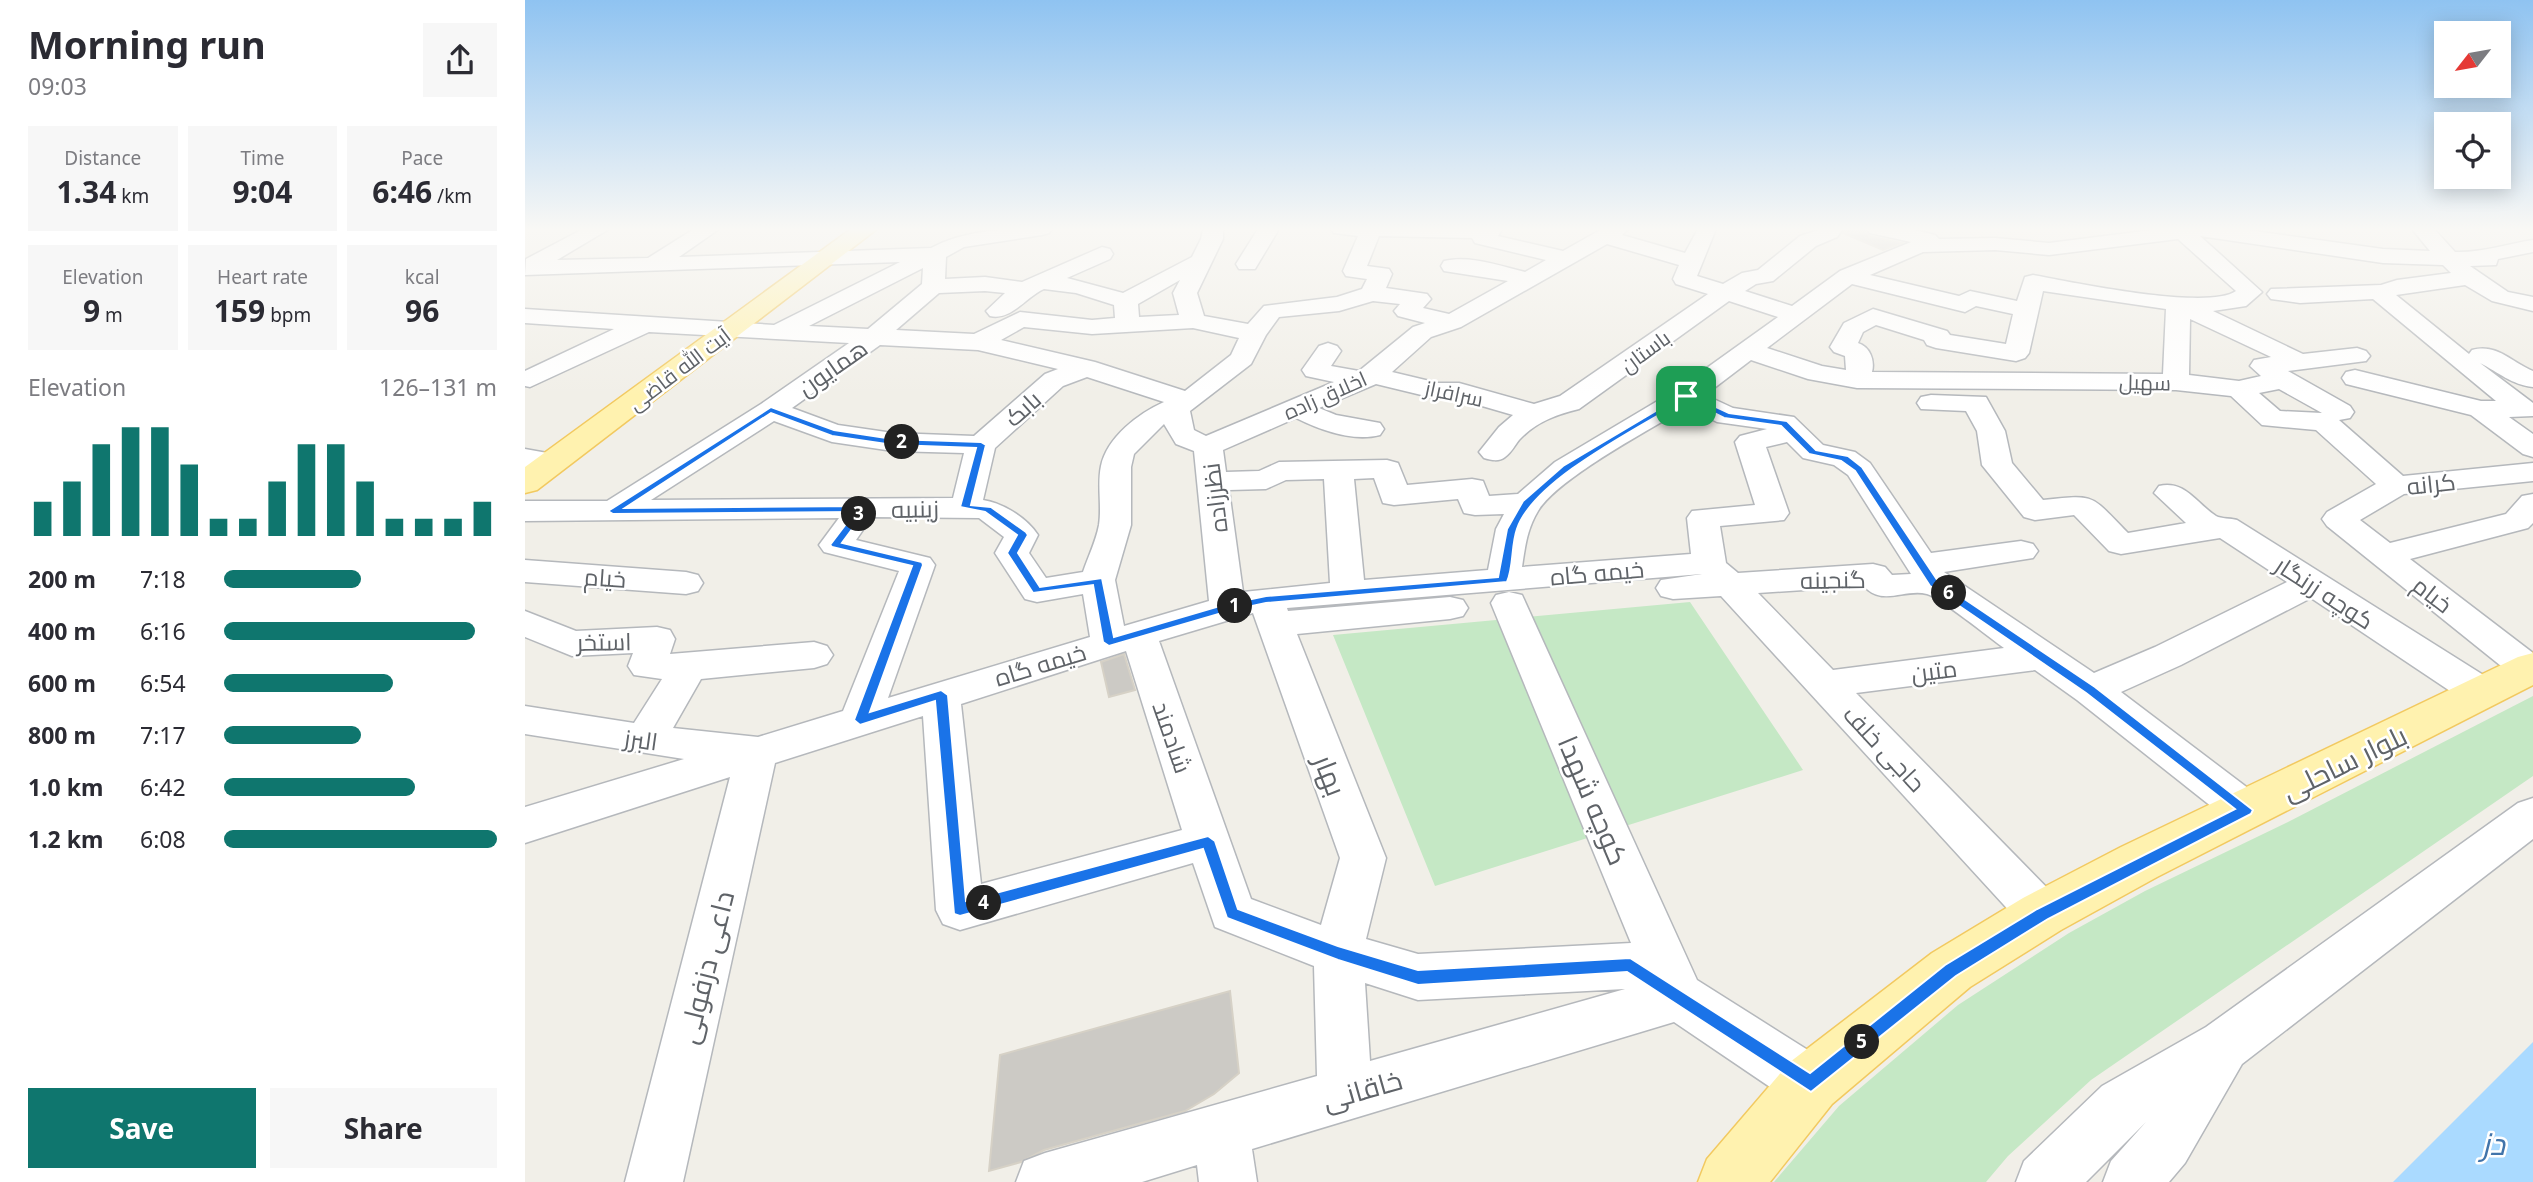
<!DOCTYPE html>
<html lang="en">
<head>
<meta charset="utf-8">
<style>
  :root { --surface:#fff; --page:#f7f7f7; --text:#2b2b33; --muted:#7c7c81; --accent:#0f766e }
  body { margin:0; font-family:"Noto Sans",Cairo,sans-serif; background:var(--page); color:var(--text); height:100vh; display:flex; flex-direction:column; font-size:26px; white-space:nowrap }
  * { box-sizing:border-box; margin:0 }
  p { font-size:23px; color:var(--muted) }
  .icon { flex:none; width:38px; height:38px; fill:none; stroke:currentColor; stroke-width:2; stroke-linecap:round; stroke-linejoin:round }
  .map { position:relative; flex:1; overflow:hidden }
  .side { display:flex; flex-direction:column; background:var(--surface); width:525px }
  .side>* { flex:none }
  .needle { width:46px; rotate:239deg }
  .fabs { position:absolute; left:1909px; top:21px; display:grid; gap:14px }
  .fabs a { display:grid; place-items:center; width:77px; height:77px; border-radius:0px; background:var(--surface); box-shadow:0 4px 18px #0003; font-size:35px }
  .pin { position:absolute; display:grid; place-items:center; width:60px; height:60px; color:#fff; margin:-30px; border-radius:14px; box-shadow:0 4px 10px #0006 }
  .km { position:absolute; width:35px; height:35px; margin:-18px; border-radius:50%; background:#222; color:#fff; font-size:19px; line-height:35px; text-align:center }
  .round { display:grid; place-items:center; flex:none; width:74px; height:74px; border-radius:0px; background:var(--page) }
  .headline { display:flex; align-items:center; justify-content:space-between; height:119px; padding:0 28px }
  h1 { font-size:38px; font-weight:700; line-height:52px }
  .metrics { display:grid; grid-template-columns:repeat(3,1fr); gap:10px; height:119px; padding:7px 28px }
  .metrics div { display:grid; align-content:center; border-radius:0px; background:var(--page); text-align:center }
  .metrics b { font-size:30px; font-weight:700 }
  .metrics small { font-size:19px; font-weight:400 }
  .metrics p { font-size:19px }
  .chart { height:196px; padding:14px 28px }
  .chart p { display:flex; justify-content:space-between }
  .chart svg { width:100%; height:126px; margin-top:7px; stroke:var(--accent); stroke-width:6 }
  .primary-button { display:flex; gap:14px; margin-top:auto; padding:14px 28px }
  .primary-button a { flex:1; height:80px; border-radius:0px; background:var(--accent); color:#fff; font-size:28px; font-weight:700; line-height:80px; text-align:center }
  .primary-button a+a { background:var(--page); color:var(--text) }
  ul { padding:0 28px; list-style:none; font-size:23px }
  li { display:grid; grid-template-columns:112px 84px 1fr; align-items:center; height:52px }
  li i { height:18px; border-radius:9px; background:var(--accent) }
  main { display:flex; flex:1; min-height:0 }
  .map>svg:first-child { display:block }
  .green { fill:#c5e8c5 }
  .water { fill:#aadaff }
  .building { fill:#cccac5; stroke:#d6d1c6; stroke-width:2 }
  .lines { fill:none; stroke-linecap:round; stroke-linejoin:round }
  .minor-casing { stroke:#b5b8bc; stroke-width:3 }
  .major-casing { stroke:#f2c960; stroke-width:3 }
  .minor { fill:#fff; fill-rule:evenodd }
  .major { fill:#fff2af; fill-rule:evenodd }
  .route { fill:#1a73e8; stroke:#fff; stroke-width:2; fill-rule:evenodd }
  .labels { text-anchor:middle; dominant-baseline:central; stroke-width:5; stroke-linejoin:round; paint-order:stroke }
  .far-street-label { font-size:21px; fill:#5f6368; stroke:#fff }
  .street-label { font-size:24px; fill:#5f6368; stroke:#fff }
  .near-street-label { font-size:28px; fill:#5f6368; stroke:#fff }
  .near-water-label { font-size:32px; font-style:italic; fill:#4174aa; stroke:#fff }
</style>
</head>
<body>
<main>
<section class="side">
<div class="headline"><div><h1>Morning run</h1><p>09:03</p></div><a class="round"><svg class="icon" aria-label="share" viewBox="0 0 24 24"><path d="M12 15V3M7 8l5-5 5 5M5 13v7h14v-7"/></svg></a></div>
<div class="metrics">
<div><p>Distance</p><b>1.34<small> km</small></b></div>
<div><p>Time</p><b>9:04</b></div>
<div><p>Pace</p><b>6:46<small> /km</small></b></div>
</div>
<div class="metrics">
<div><p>Elevation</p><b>9<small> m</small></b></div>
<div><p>Heart rate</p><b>159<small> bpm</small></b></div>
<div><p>kcal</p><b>96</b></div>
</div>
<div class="chart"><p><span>Elevation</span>126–131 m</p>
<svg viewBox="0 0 160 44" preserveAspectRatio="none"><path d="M5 44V32M15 44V25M25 44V12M35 44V6M45 44V6M55 44V19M65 44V38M75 44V38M85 44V25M95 44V12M105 44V12M115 44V25M125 44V38M135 44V38M145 44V38M155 44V32"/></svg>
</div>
<ul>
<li><b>200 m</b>7:18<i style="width:50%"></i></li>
<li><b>400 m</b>6:16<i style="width:92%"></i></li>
<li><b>600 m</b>6:54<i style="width:62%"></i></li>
<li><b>800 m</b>7:17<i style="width:50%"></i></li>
<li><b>1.0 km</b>6:42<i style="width:70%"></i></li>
<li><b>1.2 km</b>6:08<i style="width:100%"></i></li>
</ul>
<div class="primary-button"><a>Save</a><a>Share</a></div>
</section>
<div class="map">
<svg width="2008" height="1182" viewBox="0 0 2008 1182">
  <rect width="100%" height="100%" fill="#f1efe8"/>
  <!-- green -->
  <path class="green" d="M1165,602L1278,770L910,886L808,635Z
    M2008,696V776L1566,1080L1483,1156L1461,1182H1249L1314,1106L1433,1005L1544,933L1620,891L1763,822Z"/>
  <!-- water -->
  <path class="water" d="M2008,1042V1182H1868Z"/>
  <!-- building -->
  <path class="building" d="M1320,230L1341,231L1344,236L1377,243L1358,250L1318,233Z
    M599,654L610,690L584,697L576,662Z
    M705,991L714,1073L689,1094L660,1111L519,1150L496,1162L464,1171L475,1055Z"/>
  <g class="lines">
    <!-- minor casing -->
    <g class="minor-casing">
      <path id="minor" d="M58,229H84L32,260L123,258L169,229H194L154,257L406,248C444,228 485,229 527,229L524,233L517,235L439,247L421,257L420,279L460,277L497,282L577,247L585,249L588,254L585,259L542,278L598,293L667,257L676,239L678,229H698V239L672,293L679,316L723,324L739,306L812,297L837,289L842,279L821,276L818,271L833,236L809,233L806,229H977L973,236L1038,251L1077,229H1103L1097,235L1160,253L1173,229H1191L1172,276L1198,284L1217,273L1233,270L1275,236L1296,229H1318L1312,237L1291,246L1248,281L1231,284L1220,291L1267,306L1315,271L1386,242L1345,233L1342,229H1386L1410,235L1414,239L1470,238L1524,243L1635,229H1715L1858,249L1905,251L1887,229H1909L1930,252C1955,253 1982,244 2008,240V252L1973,259L1971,265L1945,266L1983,292L2008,297V311L1967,301L1940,285L1871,295L1944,354L1947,350C1972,343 1986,362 2008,371V387C1987,385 1973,372 1955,363L2008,403V416L1984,417L2008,434V457L1998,454L1946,415L1821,384L1817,378L1821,372L1830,370L1956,401H1971L1848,299L1775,303L1746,299L1742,294L1746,289L1856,285L1872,280L1926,273L1918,265L1858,263L1675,236L1737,292L1721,306L1688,311L1778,354L1832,348L1841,351L1845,356L1841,361L1763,371L1825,406L1829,412L1825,418L1814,420L1878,476L2008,463V481L1879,494L1835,520L1865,543L1981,514L1997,496L2008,494V523L2003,528L1885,559L2008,653V681L1991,678L1802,526L1797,519L1802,512L1851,484L1791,430L1737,425L1706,396L1651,390L1332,388L1283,379L1226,360L1180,395L1208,408L1269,417L1298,445L1330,452L1345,463L1406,553L1496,541L1508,544L1513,551L1508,558L1419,572L1569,673L1630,647L1762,582L1695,538L1596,554L1584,551L1549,515L1510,520L1499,517L1457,465L1452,431L1441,411L1396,409L1392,403L1396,397L1406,395L1461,397L1480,431L1487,463L1518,500C1573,494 1565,495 1603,533L1661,523L1629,493L1634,486C1660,480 1671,503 1691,516C1696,519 1706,518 1712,520L1971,683L1977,693L1971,703L1957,707L1943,703L1786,598L1656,665L1596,692L1736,798L1743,810L1736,822L1721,827L1706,822L1552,700L1510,670L1331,693L1534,900L1541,914L1534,928L1517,934L1500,928L1196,596L1148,599L1136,596L1131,588L1136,580L1177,574L762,608L763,611L925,597L938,600L943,608L938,616L925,619L772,634L861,858L841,939L893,954L1106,943L966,603L971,595L984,592L997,595L1172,980L1305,1064L1313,1083L1305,1102L1286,1110L1267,1102L1149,1022L727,1149L732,1182H674L672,1165L617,1182H491L499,1161L520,1153L792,1076L789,966L690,927L668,863L435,930L418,924L411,910L398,716L250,763L158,1182H100L205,777L0,843V807L159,759L0,734V706L109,723L137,679L109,675L103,666L108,653L47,656L0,637V611L51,631L132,627L145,630L150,639L145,654L289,642L302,646L308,655L302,664L289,668L176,679L148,728L233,737L318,711L374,571L299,552L294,545L314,518L0,521V501H82L236,404L324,343L124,332L5,387L0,386V371L89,329L0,323V309L249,325L375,262L0,275L1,259ZM854,236L947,238L950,243L1021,260L1000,272C975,266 945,255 919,261L916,266L919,271L983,281L924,314L898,308L906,299L902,294L861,288L867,274L864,269L842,266ZM1653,239L1711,291C1682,311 1546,282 1508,275L1500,277L1492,301L1445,291L1434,296L1345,275L1398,252L1470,250L1524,255ZM1082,244L1154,265L1148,279L1151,284L1183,294L1035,396L1009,404L934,383H913L867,372L906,337L936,327ZM398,268L397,284L343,329L284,326ZM655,280L648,293L654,315L614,317L613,304ZM1327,284L1440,312L1451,306L1488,314L1481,344L1425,335L1422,331L1348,309L1319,323L1305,347L1309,352L1320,356L1321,370L1297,366L1242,348ZM519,289L551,293L589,305L590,318L567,320L495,312L449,334L371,330L414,293L460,291L480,293L461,311L465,316C486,321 501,297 519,289ZM1518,291L1641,309L1638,374L1347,372C1350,360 1345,347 1333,343L1338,332L1351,325L1399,340L1402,345L1411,348L1491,361L1500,358L1504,353ZM848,301L875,304L869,311L873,316L900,323L888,327L834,371L806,366L816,351L812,346L803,343L794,346L777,370L781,376L809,382L681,436L669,430L665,411L726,364L741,335L754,317L814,311ZM1204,301L1253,317L1151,390L1030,462L993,494L964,496L958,481L947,479L882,485L873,463L862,460L754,462L734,471L701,472L698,450L771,418C795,430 828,442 855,435L859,429L855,423L811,415L794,408L851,384L913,399H933L988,415L974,427L954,452L959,458C966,460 974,462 980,457C986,453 990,445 994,440C1011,422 1030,415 1054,409ZM1665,319L1746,357L1729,360L1725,366L1736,376L1714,381L1664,375ZM499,327L567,334L668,328L714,338L706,355L660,391L570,362L476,340ZM355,345L453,350L533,369L520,374L449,436L368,433L313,425L267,408ZM562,377L639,402C614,413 582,437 576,466C572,485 577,506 574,525C571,541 563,557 558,572L521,578L504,553L513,535C502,518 478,503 458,500L470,448L538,386ZM1754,389L1797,413L1755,411L1734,393ZM1162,407L1192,422L1242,429L1215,436L1210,442L1230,505L1167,511L1162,518L1166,554L997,567C1000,547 1002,529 1013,511C1033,478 1126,429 1162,407ZM249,421L307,442L368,451L439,453L428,498L126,500ZM639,424L651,444L669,451L684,601L599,626L590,580L606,525V467L609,454ZM1262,442L1278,458L1309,465L1323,475L1386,574L1367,575L1360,567L1348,564L1213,573L1201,563L1195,526L1259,520L1264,513L1241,447ZM849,478L858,503L869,505L933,499L939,513L950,515L979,514L971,529L963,570L839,580L829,479ZM799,479L805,583L718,592L704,490L741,489L761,480ZM347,517L454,518L479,537L470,553L500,599L512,602L558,594L565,637L363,698L410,565L405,558L331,540ZM1339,586C1357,607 1380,588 1402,594C1414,597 1465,638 1479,648L1308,670L1233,593ZM728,613L815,858L796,925L726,899L634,641ZM601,651L657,830L456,884L436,704ZM840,983L893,1000L1100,989L845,1061Z
        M733,229H754L730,269H714L711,264Z
        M0,449L39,456L43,462L39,468L28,471L0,467Z
        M0,560L161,572L173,575L178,583L173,591L161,594L0,582Z
        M2008,798V839L1717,1064L1660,1163L1644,1182H1578L1586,1161L1621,1122L1561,1182H1491L1499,1161L1577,1086L1681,1027L1993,803Z"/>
    </g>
    <!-- major casing -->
    <g class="major-casing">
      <path id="major" d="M326,229H352L12,490L0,493V467Z
        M2008,653V685L1632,877L1536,930L1445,987L1307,1104L1245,1182H1173L1182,1159L1265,1062L1407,953L1498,898L1596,847L1993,657Z"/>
    </g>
    <!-- minor -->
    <use href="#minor" class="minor"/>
    <!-- major -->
    <use href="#major" class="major"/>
  </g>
  <!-- sky -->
  <linearGradient id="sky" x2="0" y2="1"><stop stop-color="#8fc3f1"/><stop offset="0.58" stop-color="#f9f8f5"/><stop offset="1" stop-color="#f9f8f5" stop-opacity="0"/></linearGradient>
  <rect width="2008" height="395" fill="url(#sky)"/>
  <!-- route -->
  <path class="route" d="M1161,393L1204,413L1262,421L1291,450L1323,456L1337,467L1413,581L1570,687L1728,810L1726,814L1523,919L1431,976L1286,1092L1102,972L893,985L813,960L702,918L678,849L435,916L429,914L410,701L335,725L329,720L387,566L307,547L305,545L330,512L88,514L83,511L246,407L309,430L368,439L456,442L461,445L446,505L466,507L501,532L503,535L493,553L515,587L577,578L589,637L698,605L741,596L973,577L982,529L998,501L1038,466ZM1161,399L1199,418L1256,426L1284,454L1316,461L1330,471L1405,586L1561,693L1710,809L1512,909L1420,965L1285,1073L1105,958L893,970L813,946L713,909L690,841L683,836L441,901L423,695L416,690L345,712L398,565L397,562L317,543L342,509L337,506L100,508L246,413L307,436L368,445L451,448L435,507L460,512L492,535L482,553L508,593L568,585L578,642L584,646L704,611L741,603L982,582C989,566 986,546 992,529C1009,479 1116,427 1161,399Z"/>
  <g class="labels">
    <!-- far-street labels -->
    <g class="far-street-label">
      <text transform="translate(1120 351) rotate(-36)">باستان</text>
      <text transform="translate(154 369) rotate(-37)">آیت الله قاضی</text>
      <text transform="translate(1620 382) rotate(1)">سهیل</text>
      <text transform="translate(929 393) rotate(12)">سرافراز</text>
      <text transform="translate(800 395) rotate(-24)">اخلاق زاده</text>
    </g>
    <!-- street labels -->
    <g class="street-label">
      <text transform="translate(307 367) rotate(-35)">همایون</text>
      <text transform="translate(497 408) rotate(-42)">بابک</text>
      <text transform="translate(1906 483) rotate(-6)">کرانه</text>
      <text transform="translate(689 498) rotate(-97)">نظرزاده</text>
      <text transform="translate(390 508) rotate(-1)">زینبیه</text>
      <text transform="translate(1072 572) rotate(-5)">خیمه گاه</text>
      <text transform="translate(80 577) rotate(4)">خیام</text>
      <text transform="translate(1308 579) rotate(-1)">گنجینه</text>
      <text transform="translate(1800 592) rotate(33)">کوچه زرنگار</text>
      <text transform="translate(1908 594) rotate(38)">خیام</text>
      <text transform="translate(79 641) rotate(-1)">استخر</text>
      <text transform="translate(515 664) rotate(-17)">خیمه گاه</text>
      <text transform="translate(1409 670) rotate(-7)">متین</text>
      <text transform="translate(648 737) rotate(71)">شادمند</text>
      <text transform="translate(116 739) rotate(8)">البرز</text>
      <text transform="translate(1360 748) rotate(47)">حاجی خلف</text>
    </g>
    <!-- near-street labels -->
    <g class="near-street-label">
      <text transform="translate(1819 762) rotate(-26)">بلوار ساحلی</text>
      <text transform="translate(806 775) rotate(69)">بهار</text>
      <text transform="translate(1069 800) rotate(67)">کوچه شهدا</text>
      <text transform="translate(180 967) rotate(-76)">داعی دزفولی</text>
      <text transform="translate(837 1089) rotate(-16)">خاقانی</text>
    </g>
    <!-- near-water labels -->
    <g class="near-water-label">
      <text x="1968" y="1142">دز</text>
    </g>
  </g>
</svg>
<div class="fabs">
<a><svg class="needle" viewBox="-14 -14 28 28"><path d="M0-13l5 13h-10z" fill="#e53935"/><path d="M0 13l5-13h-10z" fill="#7c7c81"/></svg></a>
<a><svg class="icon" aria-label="locate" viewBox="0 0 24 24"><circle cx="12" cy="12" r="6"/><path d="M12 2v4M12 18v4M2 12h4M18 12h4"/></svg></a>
</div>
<div class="pin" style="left:1161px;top:396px;background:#1e9e55"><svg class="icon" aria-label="arrive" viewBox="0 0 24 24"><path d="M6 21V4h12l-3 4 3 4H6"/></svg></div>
<b class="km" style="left:710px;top:606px">1</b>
<b class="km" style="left:377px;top:442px">2</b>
<b class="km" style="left:334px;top:514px">3</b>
<b class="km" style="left:459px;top:903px">4</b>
<b class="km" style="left:1337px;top:1042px">5</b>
<b class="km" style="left:1424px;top:593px">6</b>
</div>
</main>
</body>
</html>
